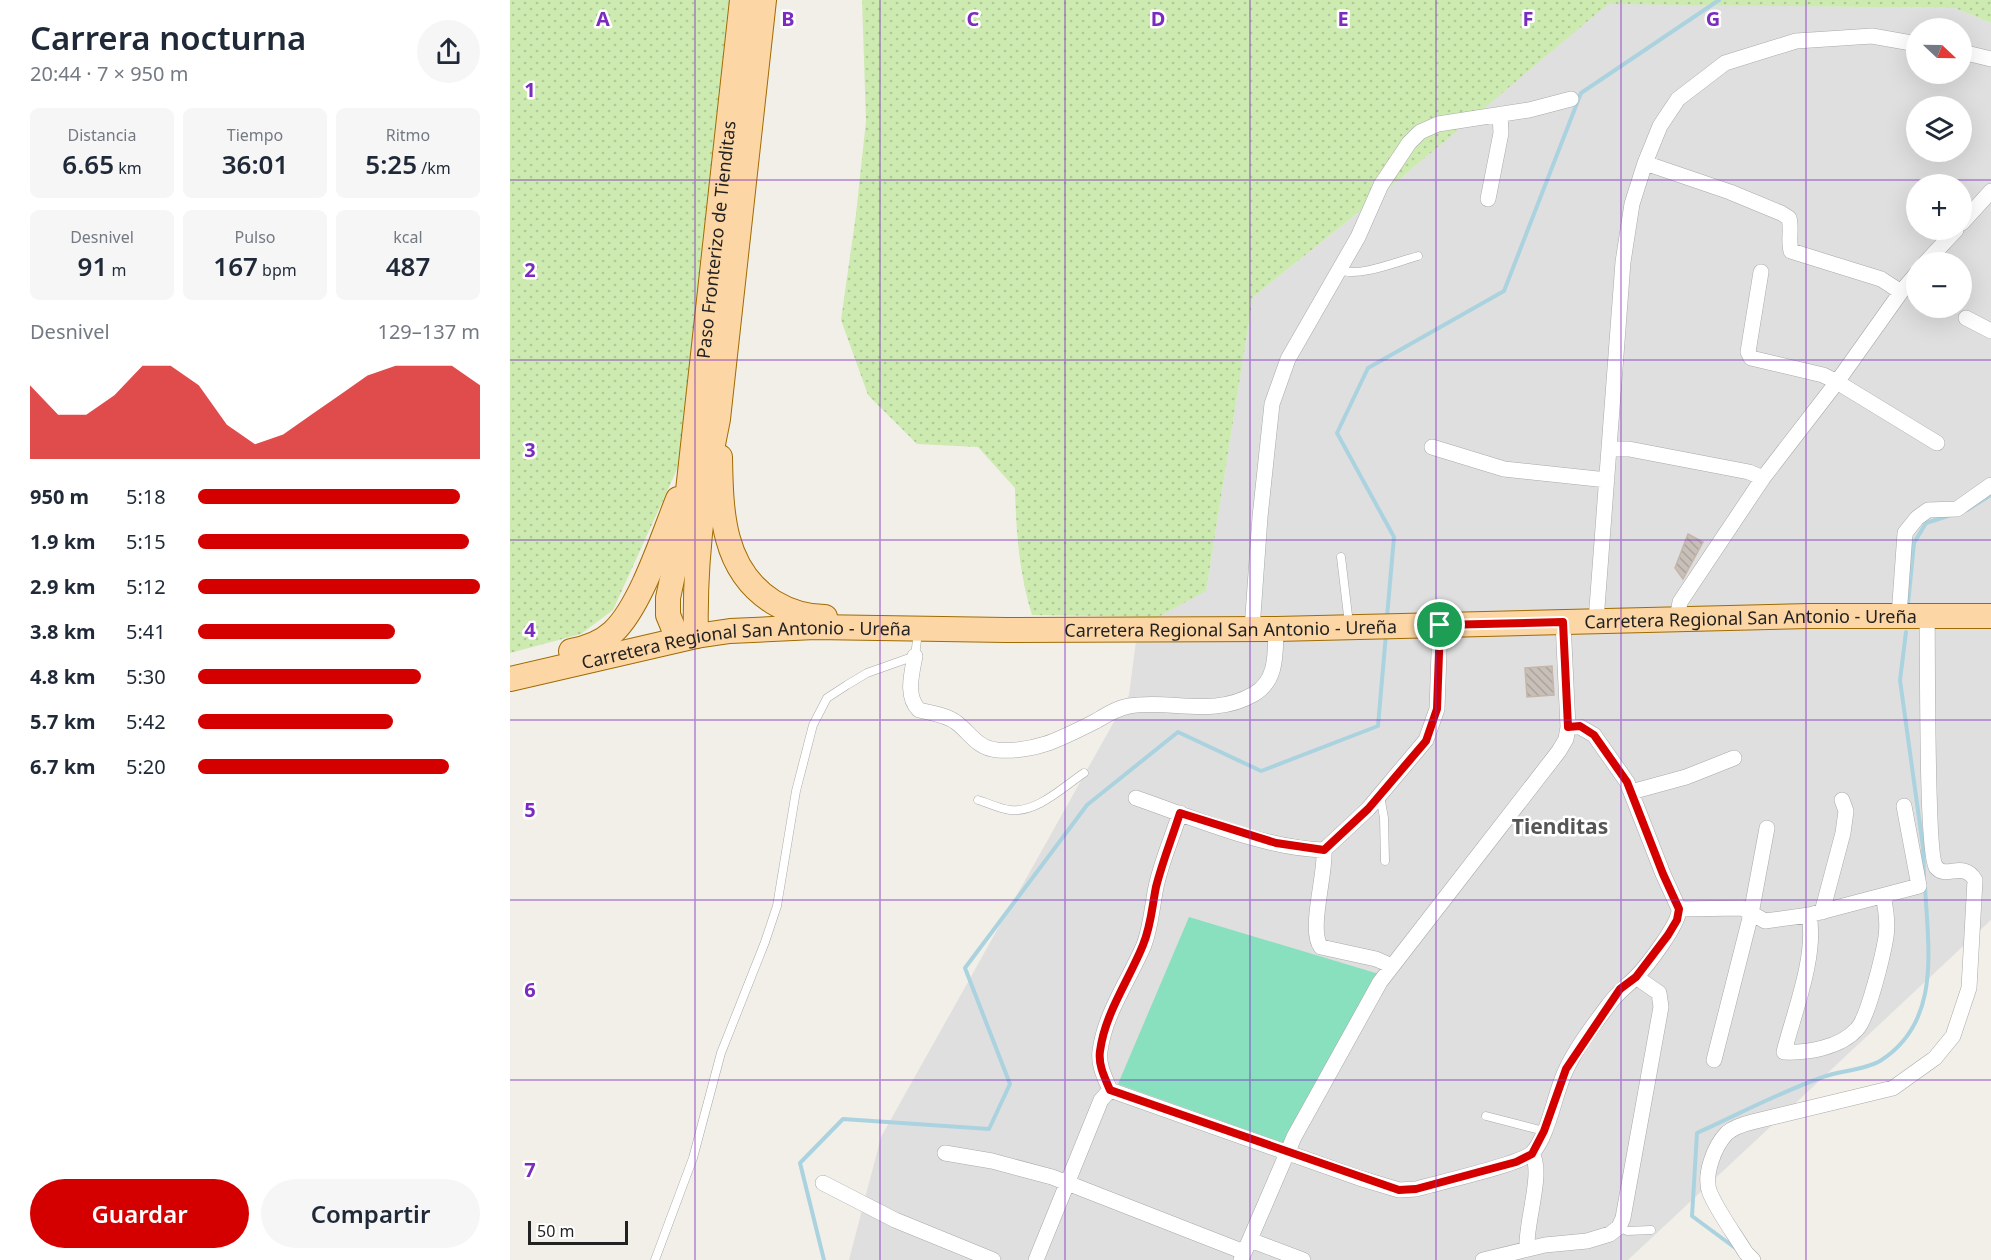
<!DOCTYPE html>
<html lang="es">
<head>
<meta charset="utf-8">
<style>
  :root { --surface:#fff; --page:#f6f6f7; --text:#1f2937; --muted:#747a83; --accent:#d40000 }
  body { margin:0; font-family:"Noto Sans",sans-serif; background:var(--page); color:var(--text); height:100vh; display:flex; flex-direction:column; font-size:22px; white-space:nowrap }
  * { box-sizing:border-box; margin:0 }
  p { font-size:20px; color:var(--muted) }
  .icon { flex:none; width:33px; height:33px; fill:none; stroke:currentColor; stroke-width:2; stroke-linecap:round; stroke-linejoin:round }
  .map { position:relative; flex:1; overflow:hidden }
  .drawer { display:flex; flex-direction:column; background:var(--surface); width:510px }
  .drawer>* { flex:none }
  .needle { width:39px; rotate:112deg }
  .tools { position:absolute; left:1396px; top:18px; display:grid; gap:12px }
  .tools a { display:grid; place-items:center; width:66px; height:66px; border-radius:50%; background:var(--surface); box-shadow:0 6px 24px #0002; font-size:30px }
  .scale { position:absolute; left:18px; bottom:15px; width:100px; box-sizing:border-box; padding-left:6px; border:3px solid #222; border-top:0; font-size:16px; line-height:21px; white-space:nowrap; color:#222; -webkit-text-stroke:4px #fff; paint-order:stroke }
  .pin { position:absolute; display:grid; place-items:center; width:51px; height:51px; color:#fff; margin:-26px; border:3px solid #fff; border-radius:50%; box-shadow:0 2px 6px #0007 }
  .round { display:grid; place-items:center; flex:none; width:63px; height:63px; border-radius:32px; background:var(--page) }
  .headline { display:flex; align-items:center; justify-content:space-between; height:102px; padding:0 30px }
  h1 { font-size:33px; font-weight:600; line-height:45px }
  .figures { display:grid; grid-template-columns:repeat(3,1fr); gap:9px; height:102px; padding:6px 30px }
  .figures div { display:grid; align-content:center; border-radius:9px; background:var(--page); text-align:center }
  .figures b { font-size:26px; font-weight:600 }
  .figures small { font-size:16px; font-weight:400 }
  .figures p { font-size:16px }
  .chart { height:168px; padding:12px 30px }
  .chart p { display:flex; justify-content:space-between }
  .chart svg { width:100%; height:108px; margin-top:6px; fill:var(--accent); opacity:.7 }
  .button { display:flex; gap:12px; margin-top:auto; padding:12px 30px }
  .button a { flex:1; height:69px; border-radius:36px; background:var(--accent); color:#fff; font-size:24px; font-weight:600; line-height:69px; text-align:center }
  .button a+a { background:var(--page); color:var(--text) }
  ul { padding:0 30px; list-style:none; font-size:20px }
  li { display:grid; grid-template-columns:96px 72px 1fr; align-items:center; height:45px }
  li i { height:15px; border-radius:8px; background:var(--accent) }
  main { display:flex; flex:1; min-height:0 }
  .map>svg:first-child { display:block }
  .residential { fill:#e0dfdf; fill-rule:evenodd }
  .grass { fill:url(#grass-dots) }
  .pitch { fill:#88e0be }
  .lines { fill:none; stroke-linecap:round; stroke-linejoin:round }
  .stream { stroke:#aad3df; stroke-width:4 }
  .building { fill:url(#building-back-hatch); stroke:#c4b6ab; stroke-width:1.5 }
  .lane-casing { stroke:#a9a9a9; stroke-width:9 }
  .street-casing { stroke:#a9a9a9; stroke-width:16 }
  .primary-casing { stroke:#a06b00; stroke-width:26 }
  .lane { stroke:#fff; stroke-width:8 }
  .street { stroke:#fff; stroke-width:15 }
  .primary { stroke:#fcd6a4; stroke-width:24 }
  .route-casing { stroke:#fff; stroke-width:12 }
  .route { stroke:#d40000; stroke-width:8 }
  .grid { fill:none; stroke:#7b2cbf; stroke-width:1.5; stroke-opacity:0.55 }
  .labels { text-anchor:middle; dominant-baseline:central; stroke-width:5; stroke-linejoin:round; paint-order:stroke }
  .street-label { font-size:18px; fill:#222; stroke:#fff }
  .quarter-label { font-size:21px; font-weight:bold; fill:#555; stroke:#fff }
  .grid-label { font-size:20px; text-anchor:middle; font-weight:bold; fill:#7b2cbf; stroke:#fff; stroke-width:5; stroke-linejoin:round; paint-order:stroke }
</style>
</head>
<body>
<main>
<section class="drawer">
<div class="headline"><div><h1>Carrera nocturna</h1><p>20:44 · 7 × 950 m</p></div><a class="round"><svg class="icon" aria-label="share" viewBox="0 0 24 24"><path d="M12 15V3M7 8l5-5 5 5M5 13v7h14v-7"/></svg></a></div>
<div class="figures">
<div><p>Distancia</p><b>6.65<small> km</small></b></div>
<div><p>Tiempo</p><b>36:01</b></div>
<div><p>Ritmo</p><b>5:25<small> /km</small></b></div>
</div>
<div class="figures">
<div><p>Desnivel</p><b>91<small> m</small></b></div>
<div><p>Pulso</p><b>167<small> bpm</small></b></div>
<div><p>kcal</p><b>487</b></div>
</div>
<div class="chart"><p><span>Desnivel</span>129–137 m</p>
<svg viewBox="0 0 160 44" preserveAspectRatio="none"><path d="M0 44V14L10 26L20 26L30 18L40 6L50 6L60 14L70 30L80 38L90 34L100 26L110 18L120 10L130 6L140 6L150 6L160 14V44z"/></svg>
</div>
<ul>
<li><b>950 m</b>5:18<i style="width:93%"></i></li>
<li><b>1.9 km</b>5:15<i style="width:96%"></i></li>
<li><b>2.9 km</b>5:12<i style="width:100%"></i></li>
<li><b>3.8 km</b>5:41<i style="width:70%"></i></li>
<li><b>4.8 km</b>5:30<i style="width:79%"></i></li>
<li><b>5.7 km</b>5:42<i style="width:69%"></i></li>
<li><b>6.7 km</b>5:20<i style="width:89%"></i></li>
</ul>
<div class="button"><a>Guardar</a><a>Compartir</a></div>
</section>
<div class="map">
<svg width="1481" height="1260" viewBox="0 0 1481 1260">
  <defs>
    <pattern id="grass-dots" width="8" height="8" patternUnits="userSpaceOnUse" patternTransform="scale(1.5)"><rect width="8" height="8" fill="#cdebb0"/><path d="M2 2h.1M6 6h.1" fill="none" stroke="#b0c997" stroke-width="1.8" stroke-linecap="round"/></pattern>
    <pattern id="building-back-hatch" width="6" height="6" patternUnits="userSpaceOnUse" patternTransform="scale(1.5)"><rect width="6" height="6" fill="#c7bfb8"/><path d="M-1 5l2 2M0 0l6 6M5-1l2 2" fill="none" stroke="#aba49e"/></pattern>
  </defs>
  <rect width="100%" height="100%" fill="#f2efe9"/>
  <!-- residential -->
  <path class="residential" d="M1098,3L1445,8L1481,23V920L1118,1260H339L371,1137L619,695L626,641L647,640L648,617L696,590L743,297L885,183ZM1407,28H1452V74H1407ZM1407,106H1452V152H1407ZM1407,184H1452V230H1407ZM1407,262H1452V308H1407Z"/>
  <!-- grass -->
  <path class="grass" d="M0,0H219L168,467L103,610L71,634L0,653Z
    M352,0H1481V23L1445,8L1098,4L885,183L743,297L696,591L648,617L522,615C509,573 506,531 505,488L468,447L407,444L358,395L331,320L346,214L356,121Z"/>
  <!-- pitch -->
  <path class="pitch" d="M679,917L869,974L774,1143L608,1084Z"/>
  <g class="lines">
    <!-- stream -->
    <path class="stream" d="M1457,510L1481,495
      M1398,604L1404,543L1416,523L1438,516
      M877,617L884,537L827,433L858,368L994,291L1071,93L1209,0
      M1396,632L1390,680L1413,847L1414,876
      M1228,1250L1182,1216L1187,1133C1229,1114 1270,1092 1313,1077C1329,1071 1355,1070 1370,1061C1432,1022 1418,948 1415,886
      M314,1260L290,1163L333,1119L479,1129L500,1084L455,968L577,805L668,732L751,771L868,726L876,634"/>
  </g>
  <!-- building -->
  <path class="building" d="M1178,534L1193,542L1173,579L1165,568Z
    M1042,666L1044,695L1017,697L1015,668Z"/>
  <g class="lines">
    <!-- lane casing -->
    <g class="lane-casing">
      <path id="lane" d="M830,270C848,278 889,261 908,256
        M831,557L839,624
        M870,796L874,818L875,861
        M468,800C478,803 490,809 500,810C527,813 553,787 574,773
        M976,1116L1034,1131
        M1109,1227L1117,1231L1141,1230
        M145,1260L183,1158L211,1053L255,942L267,906L286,791L303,725L317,698L337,685L357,673L405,656L408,632"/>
    </g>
    <!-- street casing -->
    <g class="street-casing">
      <path id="street" d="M1452,52L1481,59
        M1135,163L1220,192L1271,213L1279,218C1282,229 1278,240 1281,251L1371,279L1391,292
        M978,199L991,133L990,114
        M1452,223L1481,191
        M1416,262L1446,230
        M1251,272L1238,352L1241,358L1313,375L1327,382L1427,443
        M1456,318L1481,331
        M922,447L994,469L1097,480
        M1100,449H1119L1239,472L1253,478
        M1389,616L1395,533L1407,518L1418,510L1447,509L1481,485
        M1167,619L1170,602L1253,478L1327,382L1391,292L1407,273
        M1086,621L1113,262L1122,204L1135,163L1150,126L1168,99L1215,63L1286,41L1362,36L1407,44
        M742,629L750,517L762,404L778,359L848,237L871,185L899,143L910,132L928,124L1019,110L1061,99
        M405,656C402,673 395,696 409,710C421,713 437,715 447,723C461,734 467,748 487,750C526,753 552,738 586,721C596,715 607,708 619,706C661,699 703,718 744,694C768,680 765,652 766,629
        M1121,792L1176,777L1224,758
        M626,798C681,817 756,849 814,850L858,809L916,740L927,709L930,625
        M670,813C662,838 651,863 646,887C642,907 641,926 634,945C619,980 595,1013 590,1051C588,1065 595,1078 600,1090L849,1178L889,1190L906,1189C926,1183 1013,1164 1023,1152C1038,1136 1045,1093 1055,1072C1065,1049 1085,1023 1100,1003C1109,991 1116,987 1126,977C1137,966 1170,923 1169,909L1153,874L1117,782L1084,735L1070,727H1058
        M814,850C816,874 798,931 811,947L866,959L882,966
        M1169,909L1232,908L1255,921L1299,915L1409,886L1394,806
        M1312,912L1333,833L1336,811L1332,800
        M1299,915C1307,956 1284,1012 1274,1052C1297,1053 1330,1048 1347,1029C1358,1018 1373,955 1376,937C1378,923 1376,909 1373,896
        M1204,1060L1241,914L1257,828
        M435,1153L482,1161L542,1177L734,1252
        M313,1183L385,1220L483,1260
        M740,1240L793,1260
        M1017,1249C1015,1224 1034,1172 1022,1154
        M526,1260L591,1100L600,1090
        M731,1260L784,1137L870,982L1049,751L1056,739L1058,727L1053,622
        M973,1260L1035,1245L1077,1241L1100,1234L1109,1227L1113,1218L1151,1007L1149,993L1126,977
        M1243,1260L1236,1253C1225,1235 1208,1212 1200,1193C1193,1176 1204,1146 1217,1133C1224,1127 1234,1124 1242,1122L1383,1088L1425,1058L1443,1036L1459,988L1465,880C1453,860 1436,880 1426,867C1416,854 1418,648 1417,616"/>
    </g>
    <!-- primary casing -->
    <g class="primary-casing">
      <g id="primary">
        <path d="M210,457C211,512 212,570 263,602C278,611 296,617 315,617"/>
        <path d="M186,636C184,563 193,491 208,419L254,0"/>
        <path id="s1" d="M168,639L158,615V598L175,518L232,0"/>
        <path d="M61,651C77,648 91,643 103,632C131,606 153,536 168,499"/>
        <path id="s2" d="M0,679L186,636L220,631L305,627L496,630L766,629L1299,616H1481"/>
      </g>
    </g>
    <!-- lane -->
    <use href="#lane" class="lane"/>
    <!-- street -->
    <use href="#street" class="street"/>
    <!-- primary -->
    <use href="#primary" class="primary"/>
  </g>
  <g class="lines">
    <!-- route casing -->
    <g class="route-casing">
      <path id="route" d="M1053,622L1058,727L1070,726L1084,735L1117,782L1153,874L1169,909L1167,920L1158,935L1126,977L1110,989L1056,1069L1034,1131L1022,1154L1006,1162L906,1189L889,1190L600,1090C595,1078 588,1065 590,1051C595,1013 619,980 633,945C641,926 642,907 646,887C652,863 662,838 670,813L766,843L814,850L858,809L916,741L927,709L930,625Z"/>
    </g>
    <!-- route -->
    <use href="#route" class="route"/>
  </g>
  <!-- grid -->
  <path class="grid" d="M185,0V1260M370,0V1260M555,0V1260M740,0V1260M926,0V1260M1111,0V1260M1296,0V1260M0,180H1481M0,360H1481M0,540H1481M0,720H1481M0,900H1481M0,1080H1481"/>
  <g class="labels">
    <!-- street labels -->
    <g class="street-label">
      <text stroke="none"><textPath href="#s1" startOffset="405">Paso Fronterizo de Tienditas</textPath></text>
      <text stroke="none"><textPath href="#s2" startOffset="1246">Carretera Regional San Antonio - Ureña</textPath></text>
      <text stroke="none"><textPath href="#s2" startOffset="726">Carretera Regional San Antonio - Ureña</textPath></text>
      <text stroke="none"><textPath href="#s2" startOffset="240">Carretera Regional San Antonio - Ureña</textPath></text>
    </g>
    <!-- quarter labels -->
    <g class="quarter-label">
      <text x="1050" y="826">Tienditas</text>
    </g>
  </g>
  <g class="grid-label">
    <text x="93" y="26">A</text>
    <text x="278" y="26">B</text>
    <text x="463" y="26">C</text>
    <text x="648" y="26">D</text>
    <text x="833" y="26">E</text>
    <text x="1018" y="26">F</text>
    <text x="1203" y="26">G</text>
    <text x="20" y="97">1</text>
    <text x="20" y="277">2</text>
    <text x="20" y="457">3</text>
    <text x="20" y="637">4</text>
    <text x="20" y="817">5</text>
    <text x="20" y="997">6</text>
    <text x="20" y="1177">7</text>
  </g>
</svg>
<div class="tools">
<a><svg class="needle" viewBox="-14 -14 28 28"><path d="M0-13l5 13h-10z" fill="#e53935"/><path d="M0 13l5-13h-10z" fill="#747a83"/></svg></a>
<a><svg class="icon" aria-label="layers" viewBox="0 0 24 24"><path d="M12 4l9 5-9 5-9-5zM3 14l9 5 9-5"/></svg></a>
<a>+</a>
<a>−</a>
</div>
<div class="scale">50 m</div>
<div class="pin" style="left:930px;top:625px;background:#1e9e55"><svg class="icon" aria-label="arrive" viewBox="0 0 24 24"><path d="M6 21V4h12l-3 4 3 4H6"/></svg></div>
</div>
</main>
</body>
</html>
